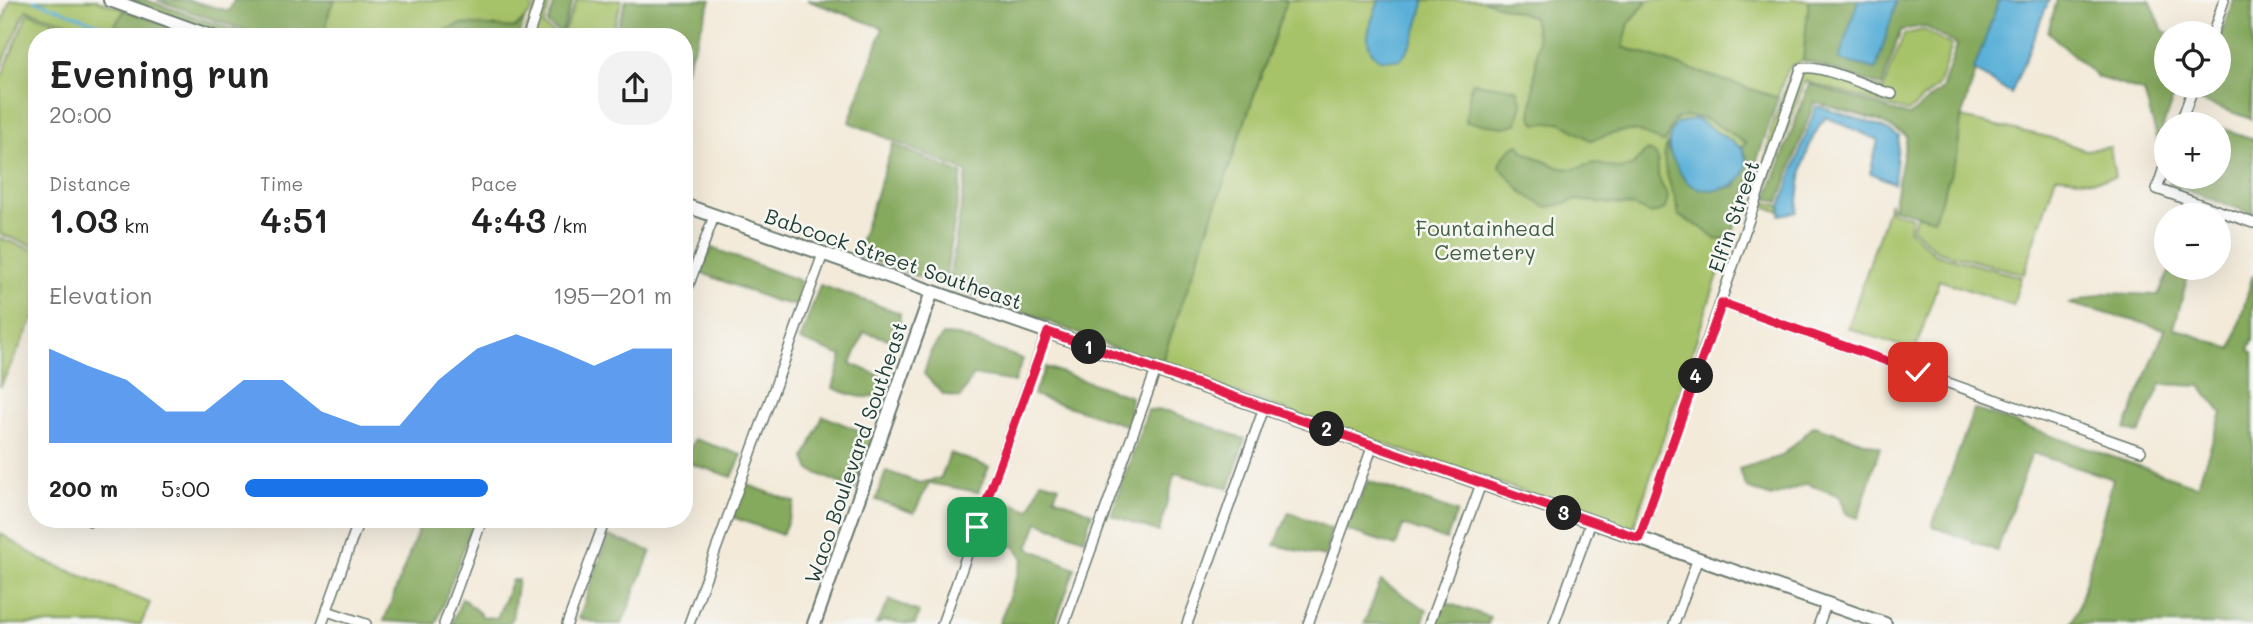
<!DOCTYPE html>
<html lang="en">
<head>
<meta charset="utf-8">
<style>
  :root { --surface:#fff; --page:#f2f2f2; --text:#222; --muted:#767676; --accent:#1a73e8 }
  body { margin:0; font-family:Mali,sans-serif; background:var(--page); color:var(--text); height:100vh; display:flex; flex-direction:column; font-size:26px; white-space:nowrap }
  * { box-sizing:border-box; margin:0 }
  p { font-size:23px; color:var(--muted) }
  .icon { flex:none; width:38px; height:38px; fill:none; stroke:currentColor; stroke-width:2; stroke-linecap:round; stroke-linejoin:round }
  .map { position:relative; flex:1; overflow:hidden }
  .panel { position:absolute; left:28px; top:28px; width:665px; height:500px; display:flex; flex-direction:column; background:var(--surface); border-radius:28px; box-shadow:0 7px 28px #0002 }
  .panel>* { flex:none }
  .fabs { position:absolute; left:2154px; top:21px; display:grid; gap:14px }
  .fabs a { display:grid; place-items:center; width:77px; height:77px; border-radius:50%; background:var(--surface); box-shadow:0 7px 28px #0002; font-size:35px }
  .pin { position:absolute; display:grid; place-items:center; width:60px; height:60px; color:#fff; margin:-30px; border-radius:14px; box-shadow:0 4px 10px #0006 }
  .km { position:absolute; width:35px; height:35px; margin:-18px; border-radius:50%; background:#222; color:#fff; font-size:19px; line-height:35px; text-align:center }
  .round { display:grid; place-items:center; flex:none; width:74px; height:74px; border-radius:28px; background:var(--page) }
  .overview { display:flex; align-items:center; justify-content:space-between; height:119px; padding:0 21px }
  h1 { font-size:38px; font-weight:600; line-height:52px }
  .metrics { display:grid; grid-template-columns:repeat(3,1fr); gap:10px; height:119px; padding:7px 21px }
  .metrics div { display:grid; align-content:center }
  .metrics b { font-size:35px; font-weight:600 }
  .metrics small { font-size:19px; font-weight:400 }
  .metrics p { font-size:19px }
  .chart { height:196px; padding:14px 21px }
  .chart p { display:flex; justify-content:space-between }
  .chart svg { width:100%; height:126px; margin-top:7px; fill:var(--accent); opacity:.7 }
  ul { padding:0 21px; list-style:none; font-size:23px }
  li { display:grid; grid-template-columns:112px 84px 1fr; align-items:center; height:52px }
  li i { height:18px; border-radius:9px; background:var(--accent) }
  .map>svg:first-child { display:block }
  .green { fill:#a7c369; stroke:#63804e; stroke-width:2 }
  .forest { fill:#85a95d; stroke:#527348; stroke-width:2 }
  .water { fill:#5cb0d8; stroke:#3e7686; stroke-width:2 }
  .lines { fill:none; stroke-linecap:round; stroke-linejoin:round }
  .stream { stroke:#5cb0d8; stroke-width:2.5 }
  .street-casing { stroke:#697a6e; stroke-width:12 }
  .secondary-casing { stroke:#697a6e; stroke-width:16 }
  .street { stroke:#fff; stroke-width:9 }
  .secondary { stroke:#fff; stroke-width:12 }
  .route-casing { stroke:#fff; stroke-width:14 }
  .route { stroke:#e11d48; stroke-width:9 }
  .labels { text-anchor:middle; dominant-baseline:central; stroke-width:5; stroke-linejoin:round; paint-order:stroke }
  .street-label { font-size:21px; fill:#1f3d34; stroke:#f6f6f2 }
  .park-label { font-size:21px; fill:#415e41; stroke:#f6f6f2 }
</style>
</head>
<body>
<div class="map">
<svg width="2253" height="624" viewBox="0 0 2253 624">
  <rect width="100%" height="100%" fill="#f6f6f2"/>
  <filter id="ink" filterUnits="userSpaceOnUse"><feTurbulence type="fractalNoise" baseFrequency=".0143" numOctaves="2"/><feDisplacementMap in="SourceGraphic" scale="14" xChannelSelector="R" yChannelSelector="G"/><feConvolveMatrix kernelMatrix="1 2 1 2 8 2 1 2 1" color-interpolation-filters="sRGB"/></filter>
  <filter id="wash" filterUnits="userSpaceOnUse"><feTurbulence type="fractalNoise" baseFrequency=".00686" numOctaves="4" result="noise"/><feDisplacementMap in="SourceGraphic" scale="28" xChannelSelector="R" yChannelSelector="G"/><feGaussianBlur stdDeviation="1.57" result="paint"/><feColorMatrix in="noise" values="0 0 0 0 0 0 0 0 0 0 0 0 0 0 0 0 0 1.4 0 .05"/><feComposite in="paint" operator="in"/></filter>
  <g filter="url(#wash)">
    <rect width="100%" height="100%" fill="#f3ead9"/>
    <!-- green -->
    <path class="green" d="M10,0H97L125,10L107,35L26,10L0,69V29Z
      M335,0H535L530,13L515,28L461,24L431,37H324L330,8Z
      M539,0H551L543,26L561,37L577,0H622L610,37H523Z
      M1287,0H1482L1622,46L1629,23L1648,0H1809L1803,60L1787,69L1633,529L1160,367Z
      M28,13L101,37H37V247L0,234V80Z
      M1924,30L1952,46L1938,86L1908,112L1805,81L1763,197L1765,202L1781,206V212L1758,204L1771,130L1791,72L1804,64L1883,90L1904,34Z
      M1961,118L2048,137L2085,150L2110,147L2115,177L2092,181L2056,176L2024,274L1937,251L1912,228L1917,214L1934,218L1957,156Z
      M1890,202L1891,211L1912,217L1909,229L1935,254L2021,277L2013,305L1939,280L1915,351L1848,328Z
      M0,238L37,251V311L0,387Z
      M0,533L42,560L150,603L141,624H0Z"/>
    <!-- forest -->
    <path class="forest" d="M132,0H146L254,37H226L130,2Z
      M157,0H188L229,11L234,0H335L330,8L324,37H265Z
      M556,0H573L561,33L547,24Z
      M626,0H711L684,74V37H614Z
      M807,0H1287L1160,367L949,281L967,172L849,122L883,28Z
      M1482,0H1648L1629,23L1623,47L1778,98L1731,238L1716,240L1702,228L1679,216C1677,190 1656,168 1668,143L1669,153L1722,189L1736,186L1747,157L1742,148L1746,143C1724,130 1700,108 1674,120L1665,142C1654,142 1649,134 1639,132C1622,128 1606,137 1590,140L1560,122L1536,124L1531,117L1538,41L1533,17Z
      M1809,0H1999L1961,118L1957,156L1934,219L1893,208L1907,136L1879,121L1814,102L1779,202L1767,198L1809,84L1909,116L1942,89L1957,45L1924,26L1901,30L1882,86L1803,60Z
      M2057,0H2150L2163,31L2169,33H2166V86H2177L2158,141L2144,92L2097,77L2048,32Z
      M2234,0H2253L2251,119L2197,100L2202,86H2219V40Z
      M125,10L200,37L108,35Z
      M525,19L518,37H431L461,24L515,28Z
      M1473,83L1517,89L1522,103L1517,124L1504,127L1466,122L1470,89Z
      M2219,127L2253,139V214L2169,184L2172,177H2219Z
      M893,144L962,174L945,282L980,298L856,255Z
      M1519,144L1523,151L1546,162L1561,168L1575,169L1593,163L1620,169L1633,165L1647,150C1662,156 1657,161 1658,174C1658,181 1665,190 1668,197L1665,209L1652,214L1632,206L1576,200L1547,208L1524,194L1500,167C1501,157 1510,148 1519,144Z
      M712,248L800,281L798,306L775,301L699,272Z
      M2171,268H2190L2174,328L2232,349L2253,274V339L2249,350L2253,353V624H2071L2078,610L2113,479L2032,453L1997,551L1932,526L1974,409L2197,486L2222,413L2200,386L2161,384L2139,434L2125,429L2165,329L2070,304L2104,293L2158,295Z
      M820,285L900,313L899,342L864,332L851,364L886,378L887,389C870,404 852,395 833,388L842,356L800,340Z
      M943,335L959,336L1023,359L1014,382L973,375L960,398L943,394L924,374L931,351Z
      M1046,367L1131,397L1128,426L1033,395Z
      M1148,410L1168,411L1245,439L1229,488L1175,473L1159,532L1111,515Z
      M823,416L873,436L854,490L810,470L805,458Z
      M1814,426L1880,447L1858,518L1846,514L1840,496L1807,484L1771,497L1747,488L1739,469L1782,456Z
      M694,439L742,455L732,477L686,462Z
      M950,453L989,467L978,492L929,483L914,513L876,500L886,471L920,483L941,478Z
      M1041,481L1059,486L1054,497L1092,513L1084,539L1038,522L1028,548L1075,568L1055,624H999L1023,559L1016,547L977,536L990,496L1030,510Z
      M1368,481L1457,512L1446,540L1403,525L1396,546L1346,530Z
      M745,484L795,502L782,535L732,517Z
      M1289,512L1331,529L1325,557L1275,545Z
      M422,520H474L436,624L384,621Z
      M608,536L651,551L622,624H600L579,618Z
      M512,580H518L512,618L508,624H452L462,598L484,617L497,618Z
      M1381,581L1427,610L1422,624H1364Z
      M890,600L919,612L915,624L885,621L876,624Z
      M1444,602L1490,617L1488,624H1435Z"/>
    <!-- water -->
    <path class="water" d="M1379,0H1425C1419,20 1415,45 1399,60L1380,59C1357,45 1373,19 1379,0Z
      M1858,0H1897L1876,69L1839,60Z
      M1999,0H2049L2011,94L1974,70Z
      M1816,106L1877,125L1899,136L1894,183L1870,173L1878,140L1826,117C1804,144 1800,177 1797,212L1780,215L1781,206Z
      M1696,119L1742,148C1761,184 1712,201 1687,182C1682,178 1679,169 1675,163C1666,148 1667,139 1676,123Z"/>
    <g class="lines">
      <!-- stream -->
      <path class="stream" d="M34,0L134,37"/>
    </g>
  </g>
  <g filter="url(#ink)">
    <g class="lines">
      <!-- street casing -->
      <g class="street-casing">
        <path id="street" d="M2213,33L2224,0
          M528,37L540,0
          M2180,124L2194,86
          M2166,161L2157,189L2253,223
          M684,298L714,216
          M1722,303L2141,451
          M90,521V520
          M1639,538L1801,69C1818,62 1872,89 1892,94
          M327,611L366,624
          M322,624L359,520
          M444,624L482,520
          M567,624L605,520
          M689,624L823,254
          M942,624L1047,332
          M1064,624L1156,370
          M1187,624L1264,408
          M1308,624L1373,445
          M1429,624L1481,484
          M1554,624L1591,522
          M1674,624L1698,558
          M1819,624L1826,604"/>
      </g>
      <!-- secondary casing -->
      <g class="secondary-casing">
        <path id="secondary" d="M110,0L213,37
          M684,205L1885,624
          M814,624L932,292"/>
      </g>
      <!-- street -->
      <use href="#street" class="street"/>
      <!-- secondary -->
      <use href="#secondary" class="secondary"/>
    </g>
  </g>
  <g class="lines" filter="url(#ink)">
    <!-- route casing -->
    <g class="route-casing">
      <path id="route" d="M977,527L1048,332L1639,538L1722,303L1918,372"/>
    </g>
    <!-- route -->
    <use href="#route" class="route"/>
  </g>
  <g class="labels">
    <!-- street labels -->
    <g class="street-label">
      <text transform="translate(1733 216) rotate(-71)">Elfin Street</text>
      <text transform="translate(894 258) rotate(19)">Babcock Street Southeast</text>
      <text transform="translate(855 452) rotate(-71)">Waco Boulevard Southeast</text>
    </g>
    <!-- park labels -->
    <g class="park-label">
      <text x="1485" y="227">Fountainhead<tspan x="1485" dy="24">Cemetery</tspan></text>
    </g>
  </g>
</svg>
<div class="fabs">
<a><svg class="icon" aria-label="locate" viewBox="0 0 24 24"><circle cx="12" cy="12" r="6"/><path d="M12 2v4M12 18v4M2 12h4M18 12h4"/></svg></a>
<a>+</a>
<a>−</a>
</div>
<div class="pin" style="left:977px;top:527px;background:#1e9e55"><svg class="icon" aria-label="arrive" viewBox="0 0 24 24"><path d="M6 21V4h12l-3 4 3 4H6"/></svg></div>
<div class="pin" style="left:1918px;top:372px;background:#d93025"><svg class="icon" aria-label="check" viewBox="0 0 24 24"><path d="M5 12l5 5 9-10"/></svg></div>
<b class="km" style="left:1089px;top:347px">1</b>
<b class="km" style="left:1327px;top:429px">2</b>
<b class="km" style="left:1564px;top:513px">3</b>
<b class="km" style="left:1696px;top:376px">4</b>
<section class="panel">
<div class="overview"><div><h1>Evening run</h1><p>20:00</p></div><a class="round"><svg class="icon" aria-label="share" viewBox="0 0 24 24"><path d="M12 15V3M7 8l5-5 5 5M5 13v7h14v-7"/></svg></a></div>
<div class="metrics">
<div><p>Distance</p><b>1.03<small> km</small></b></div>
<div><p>Time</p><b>4:51</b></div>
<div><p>Pace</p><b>4:43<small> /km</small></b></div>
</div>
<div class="chart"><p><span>Elevation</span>195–201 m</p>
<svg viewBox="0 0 160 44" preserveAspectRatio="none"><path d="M0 44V11L10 17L20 22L30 33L40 33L50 22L60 22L70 33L80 38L90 38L100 22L110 11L120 6L130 11L140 17L150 11L160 11V44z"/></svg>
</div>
<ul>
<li><b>200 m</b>5:00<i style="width:57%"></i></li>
</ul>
</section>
</div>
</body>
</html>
